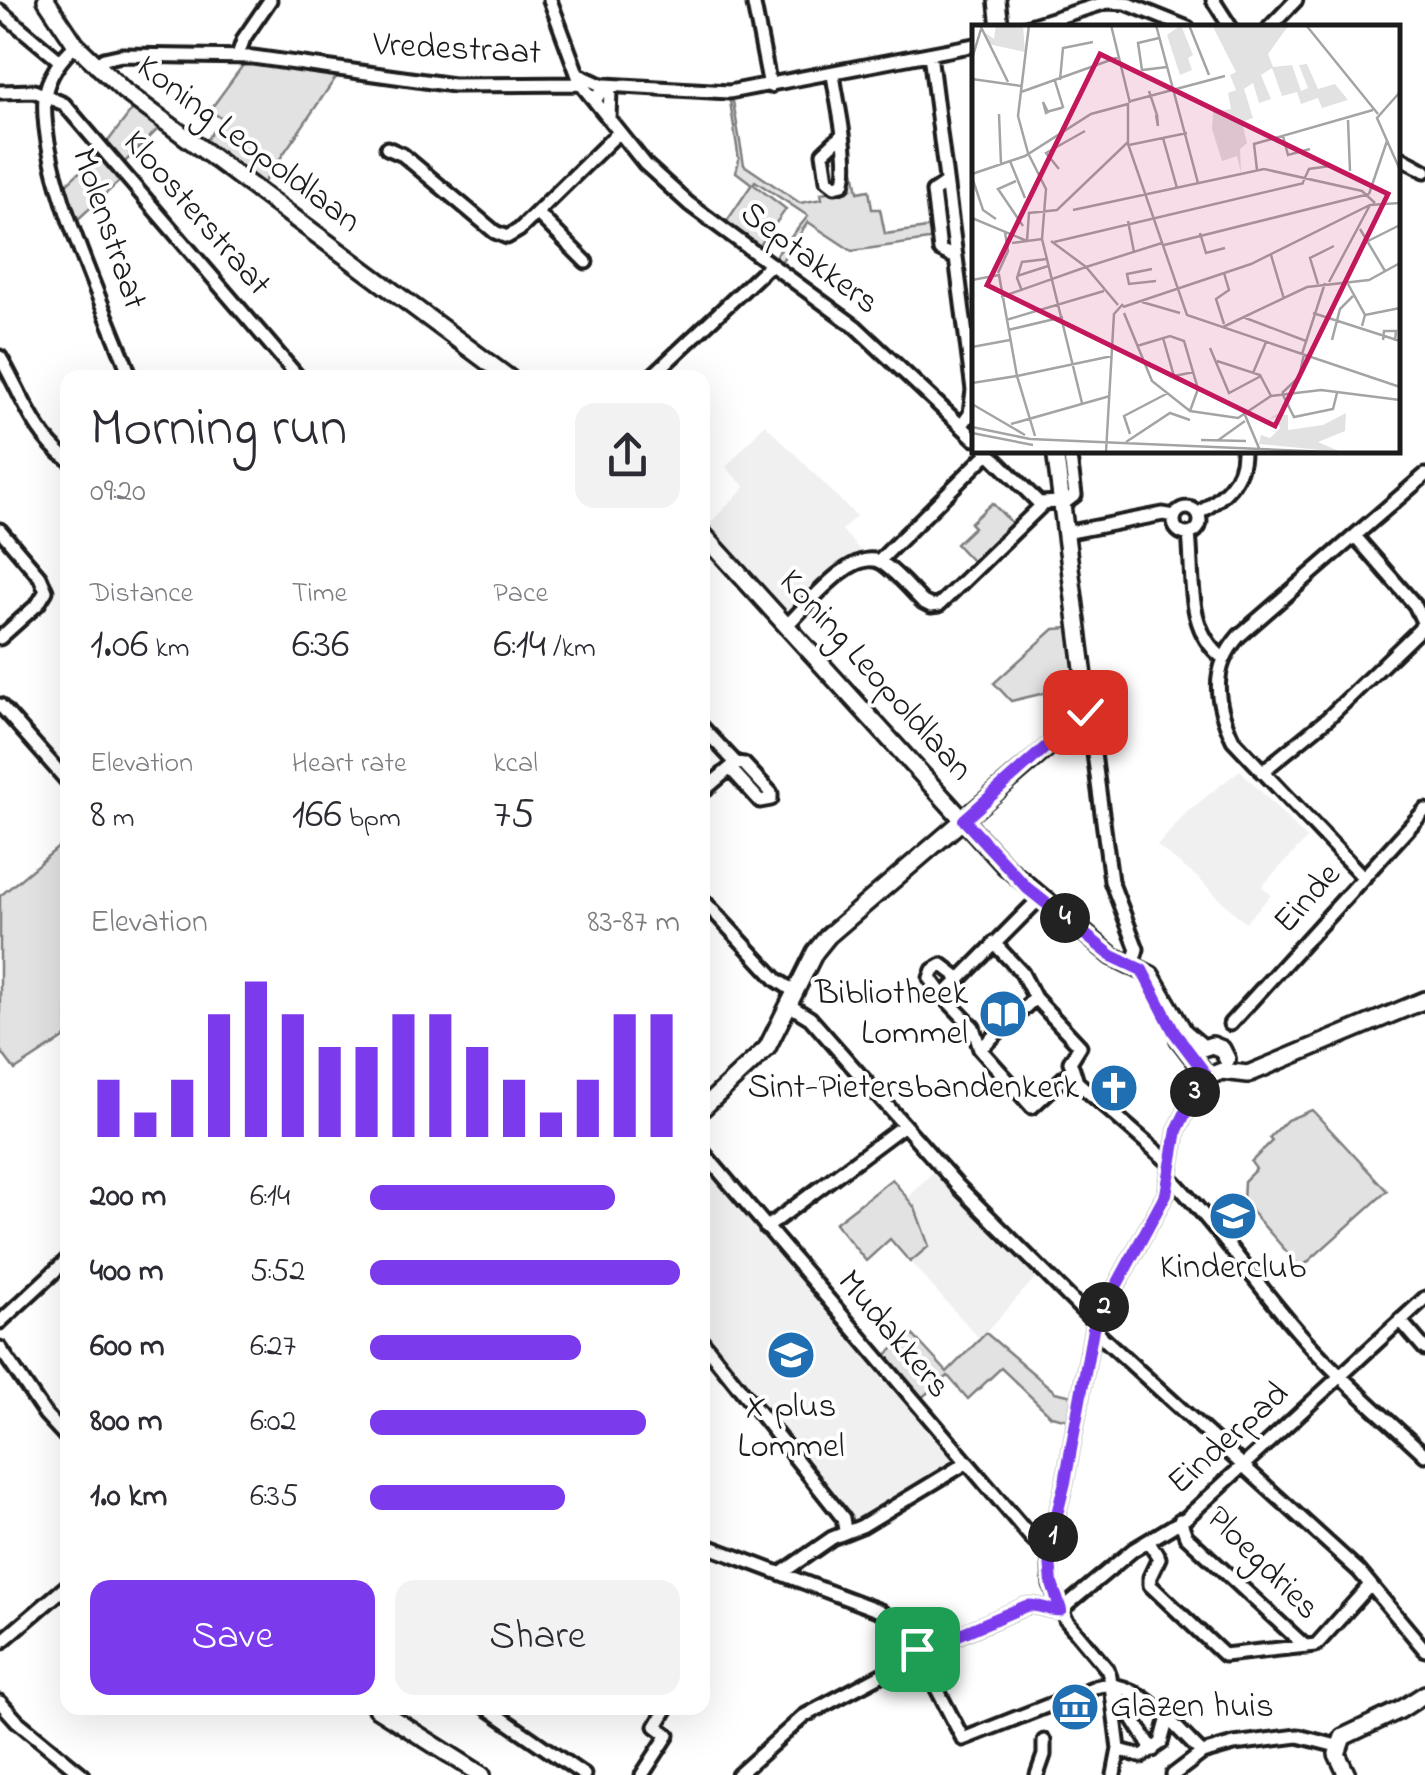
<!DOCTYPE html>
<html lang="en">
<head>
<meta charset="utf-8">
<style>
  :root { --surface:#fff; --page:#f2f2f3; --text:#2b2b33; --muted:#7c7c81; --accent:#7c3aed }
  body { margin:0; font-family:"Indie Flower",sans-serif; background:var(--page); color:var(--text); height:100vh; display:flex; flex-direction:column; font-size:38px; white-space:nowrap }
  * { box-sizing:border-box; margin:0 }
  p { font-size:32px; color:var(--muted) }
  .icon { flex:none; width:55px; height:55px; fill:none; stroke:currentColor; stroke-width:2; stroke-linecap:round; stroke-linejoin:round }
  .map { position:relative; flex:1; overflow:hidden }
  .details { position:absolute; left:60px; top:370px; width:650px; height:1345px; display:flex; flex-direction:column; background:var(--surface); border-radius:20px; box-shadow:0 10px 40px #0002 }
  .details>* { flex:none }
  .pin { position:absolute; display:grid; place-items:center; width:85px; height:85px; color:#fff; margin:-42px; border-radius:20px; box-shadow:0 5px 15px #0006 }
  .km { position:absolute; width:50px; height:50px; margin:-25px; border-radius:50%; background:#222; color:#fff; font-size:28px; line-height:50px; text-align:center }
  .round { display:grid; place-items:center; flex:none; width:105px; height:105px; border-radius:20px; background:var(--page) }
  .headline { display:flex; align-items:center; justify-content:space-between; height:170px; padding:0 30px }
  h1 { font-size:55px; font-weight:600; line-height:75px }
  .metrics { display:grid; grid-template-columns:repeat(3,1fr); gap:15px; height:170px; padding:10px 30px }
  .metrics div { display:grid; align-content:center }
  .metrics b { font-size:42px; font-weight:600 }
  .metrics small { font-size:28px; font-weight:400 }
  .metrics p { font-size:28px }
  .chart { height:280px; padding:20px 30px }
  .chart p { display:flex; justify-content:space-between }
  .chart svg { width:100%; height:180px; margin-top:10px; stroke:var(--accent); stroke-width:6 }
  .action { display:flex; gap:20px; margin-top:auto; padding:20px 30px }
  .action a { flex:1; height:115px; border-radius:20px; background:var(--accent); color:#fff; font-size:40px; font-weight:600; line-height:115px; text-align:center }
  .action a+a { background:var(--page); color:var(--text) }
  ul { padding:0 30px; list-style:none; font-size:32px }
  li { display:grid; grid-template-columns:160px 120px 1fr; align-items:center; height:75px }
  li i { height:25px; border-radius:12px; background:var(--accent) }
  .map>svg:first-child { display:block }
  .built { fill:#f0f0f0 }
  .green { fill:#e2e2e2; stroke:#7f7f7f; stroke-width:2.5 }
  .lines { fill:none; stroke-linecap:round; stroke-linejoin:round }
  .minor-casing { stroke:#1c1c1c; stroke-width:19 }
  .major-casing { stroke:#1c1c1c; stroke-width:22 }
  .minor { stroke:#fff; stroke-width:11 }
  .major { stroke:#fff; stroke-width:15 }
  .route-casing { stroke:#fff; stroke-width:20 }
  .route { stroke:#7c3aed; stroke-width:12 }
  .labels { text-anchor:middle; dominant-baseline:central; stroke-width:8; stroke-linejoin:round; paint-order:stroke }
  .street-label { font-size:35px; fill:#1c1c1c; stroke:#fff }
  .poi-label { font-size:35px; fill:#1c1c1c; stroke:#fff; text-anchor:end }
  .inset-road { fill:none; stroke:#a4a4a4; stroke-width:2.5 }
  .view { fill:#c2185b; fill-opacity:0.15; stroke:#c2185b; stroke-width:5 }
  .inset-edge { fill:none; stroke:#1c1c1c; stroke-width:5 }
</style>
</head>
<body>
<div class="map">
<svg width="1425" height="1775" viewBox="0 0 1425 1775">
  <rect width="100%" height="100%" fill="#fff"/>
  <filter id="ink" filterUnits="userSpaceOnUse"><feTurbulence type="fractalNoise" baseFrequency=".01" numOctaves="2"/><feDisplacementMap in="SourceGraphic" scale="20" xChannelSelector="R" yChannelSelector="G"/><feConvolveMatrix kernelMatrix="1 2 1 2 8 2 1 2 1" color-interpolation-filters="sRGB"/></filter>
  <g filter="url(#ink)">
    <!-- built -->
    <path class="built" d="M765,424L856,516L842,530L865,556L849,561L795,612L788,613L706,527L745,487L726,467Z
      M1240,770L1307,839L1262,886L1271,895L1245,923L1198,878L1157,846L1188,811Z
      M702,1162L956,1462L855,1522L847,1520L703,1337Z
      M934,1171L1036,1277L980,1339L910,1262L929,1246L915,1208L908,1198Z"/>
    <!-- green -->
    <path class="green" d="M246,61L339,73L262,185L204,143L222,119L210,110Z
      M730,101H733L744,165L800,203L822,199L821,193L852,188L850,170H854L858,192L869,190L872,209H880L885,234L934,227L936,239L852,251L808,222L781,262L774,258L808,216L755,181L753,184L786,209L758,248L725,224L752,184L736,172L739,160Z
      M135,106L161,126L123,164L106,144Z
      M100,153L122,179L76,221L63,187Z
      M992,503L1015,526L974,563L956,544L974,527L970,523Z
      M1070,628L1078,685L1011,701L994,683L1054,629Z
      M67,840V1036L15,1070L0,1050V896Z
      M1312,1110L1387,1191L1301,1268L1243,1202L1244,1181L1256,1169L1251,1162L1272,1141L1269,1138L1287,1120Z
      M892,1179L915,1208L929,1246L910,1262L890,1239L866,1261L835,1223Z
      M911,1333L947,1372L986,1333L1055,1392L1073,1396L1069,1420L1051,1416L1001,1368L968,1399L948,1376L920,1399L884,1357Z"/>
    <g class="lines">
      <!-- minor casing -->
      <g class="minor-casing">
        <path id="minor" d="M550,0L581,84L645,164L689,204L856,327L975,439
          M753,0L770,86
          M1213,0L1231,28
          M0,11L60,61
          M1023,28L1107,2L1126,3L1188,28
          M1269,28L1296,0
          M76,45C62,57 47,77 45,97C39,172 104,304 131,378
          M930,54L973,390L970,414L962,425
          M238,55L244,38L270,0
          M96,67L104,59L122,55L253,57L453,85L581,84
          M833,74C836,99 852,163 843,184L835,186L827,180L823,153L841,136
          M581,76L610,89L609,119
          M0,92L34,91L64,104L299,378
          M595,101L605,85L729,92L975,45
          M387,148L403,155L495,232L507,237L519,230L618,133
          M1398,156L1425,171
          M946,183L933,192L940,250L956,258
          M537,213L586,262
          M0,357C20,390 35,438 68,459
          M650,378L771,264
          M986,450L1039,503L1061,502
          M1062,505L1075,495L1069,450
          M1174 521a13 13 0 1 1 26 0a13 13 0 1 1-26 0Z
          M1198,514C1222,498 1244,481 1243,450
          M0,530L40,577L46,591L38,604L0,638
          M1065,533L1163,514L1175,516
          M1189,534C1194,576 1185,629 1223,658
          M879,561L989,452
          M788,624C807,606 854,545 882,563C897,573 910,589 923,602L931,606L939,605L1042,505
          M0,705L68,782
          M702,727L736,763L702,792
          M1093,746L1111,881L1137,949L1132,965
          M730,768L760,801L771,799V793L744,764L736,763
          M1262,772L1327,719L1420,629L1423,622L1415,605L1355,536
          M1364,878L1233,740C1215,702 1210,669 1239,636L1425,475
          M702,899L777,980L795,992
          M959,978L942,965L933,970L930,978L943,996L1040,898
          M943,996L973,1027L980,1049L1032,1107L1073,1069L1070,1062L1080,1046L1035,998L1022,973L994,943
          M789,1005L810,1018L957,1185L1095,1323
          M1230,1024L1425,810
          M980,1049L1035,998
          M1073,1069L1077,1082L1171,1164
          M702,1151L1034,1541L1049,1546
          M1170,1177C1220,1229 1259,1289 1308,1343C1344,1383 1386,1418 1425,1455
          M766,1228L904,1125
          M1400,1320L1425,1349
          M0,1322L68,1259
          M1093,1329L1359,1571L1425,1650
          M702,1341L843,1518L845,1530
          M0,1348L45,1414L68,1439
          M1180,1520L1186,1536L1306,1647
          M1148,1541L1159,1558L1150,1577V1585L1224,1655L1316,1645L1370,1585
          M702,1544L880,1611L908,1633L963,1739L1095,1687C1136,1674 1175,1728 1202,1753
          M783,1572L832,1538L862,1526L966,1463
          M1061,1610L1133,1550L1186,1518L1425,1298
          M0,1643L68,1585
          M1113,1687L1153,1750
          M0,1702L17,1721L83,1775
          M487,1708L584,1775
          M1119,1750L1142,1756L1161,1743L1167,1721
          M642,1775L668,1735L656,1726L667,1708
          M738,1775L804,1716L913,1658L917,1653L1026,1606C1039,1603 1048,1612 1061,1610
          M1037,1775L1044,1755V1741
          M1114,1775L1119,1749L1110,1677L1107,1669L1066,1620L1051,1585L1049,1546L1065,1482L1093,1329L1166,1194L1177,1130L1205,1073
          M1173,1775L1202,1753L1234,1744L1298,1736L1337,1746"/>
      </g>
      <!-- major casing -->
      <g class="major-casing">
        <path id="major" d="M46,0L76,45L124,91L509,378
          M997,0L1000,28
          M702,533L1005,866L1112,956L1151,975L1184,1032L1203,1048L1212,1045L1222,1049L1227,1059
          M1179,1039L1205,1073L1212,1075L1222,1071L1248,1074L1425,1000
          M702,1109L767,1048L815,952L828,936L1074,725L1085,712L1087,700L1055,450
          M376,1708L482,1775
          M1347,1775L1337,1754L1343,1737L1400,1710L1425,1694"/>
      </g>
      <!-- minor -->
      <use href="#minor" class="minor"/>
      <!-- major -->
      <use href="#major" class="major"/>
    </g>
  </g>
  <g class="lines" filter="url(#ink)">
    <!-- route casing -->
    <g class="route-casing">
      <path id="route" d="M917,1649L916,1653L1026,1606C1039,1603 1048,1612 1061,1610L1052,1584L1049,1546L1065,1482L1093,1329L1166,1194L1177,1130L1205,1073L1174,1032L1142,970L1112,956L1027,888L964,820L1085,712"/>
    </g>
    <!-- route -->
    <use href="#route" class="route"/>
  </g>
  <!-- icons -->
  <defs>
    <g id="library-disc" transform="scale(2.5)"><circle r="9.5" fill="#1f6fb2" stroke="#fff"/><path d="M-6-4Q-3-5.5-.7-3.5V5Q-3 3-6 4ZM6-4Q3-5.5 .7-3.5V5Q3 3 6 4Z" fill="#fff"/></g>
    <g id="church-disc" transform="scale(2.5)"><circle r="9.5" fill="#1f6fb2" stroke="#fff"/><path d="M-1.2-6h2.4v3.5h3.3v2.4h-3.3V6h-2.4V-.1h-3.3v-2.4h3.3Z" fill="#fff"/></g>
    <g id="school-disc" transform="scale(2.5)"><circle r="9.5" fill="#1f6fb2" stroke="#fff"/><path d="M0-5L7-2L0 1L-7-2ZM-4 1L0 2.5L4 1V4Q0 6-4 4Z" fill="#fff"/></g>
    <g id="museum-disc" transform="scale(2.5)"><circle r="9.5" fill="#1f6fb2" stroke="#fff"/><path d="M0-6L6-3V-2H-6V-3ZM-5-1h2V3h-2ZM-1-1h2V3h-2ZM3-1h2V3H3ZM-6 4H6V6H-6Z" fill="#fff"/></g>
  </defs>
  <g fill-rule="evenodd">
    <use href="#library-disc" x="1003" y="1014"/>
    <use href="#church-disc" x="1114" y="1088"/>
    <use href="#school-disc" x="1233" y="1216"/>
    <use href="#school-disc" x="791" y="1355"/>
    <use href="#museum-disc" x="1075" y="1707"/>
  </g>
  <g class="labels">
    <!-- street labels -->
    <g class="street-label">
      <text transform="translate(457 50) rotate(3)">Vredestraat</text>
      <text transform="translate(248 145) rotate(37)">Koning Leopoldlaan</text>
      <text transform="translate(196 214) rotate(49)">Kloosterstraat</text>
      <text transform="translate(108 229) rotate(71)">Molenstraat</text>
      <text transform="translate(809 259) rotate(37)">Septakkers</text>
      <text transform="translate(875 676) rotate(48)">Koning Leopoldlaan</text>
      <text transform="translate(1308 899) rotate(-48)">Einde</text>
      <text transform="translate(893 1335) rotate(50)">Mudakkers</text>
      <text transform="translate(1229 1439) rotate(-42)">Einderpad</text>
      <text transform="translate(1262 1564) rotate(45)">Ploegdries</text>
    </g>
    <!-- poi labels -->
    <g class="poi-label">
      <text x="968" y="994">Bibliotheek<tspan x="968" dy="40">Lommel</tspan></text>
      <text x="1079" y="1088">Sint-Pietersbandenkerk</text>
      <text x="1233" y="1268" text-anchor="middle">Kinderclub</text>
      <text x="791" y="1407" text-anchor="middle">X plus<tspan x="791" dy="40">Lommel</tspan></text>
      <text x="1110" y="1707" text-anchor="start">Glazen huis</text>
    </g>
  </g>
  <!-- overview -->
  <g transform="translate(972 25)">
    <rect width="428" height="428" fill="#fff"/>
    <path d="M24,0H51L53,27L16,19L12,7L22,14ZM209,0L221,30L216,33L220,45L208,50L195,10ZM240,0H317L296,29L301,42L320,40L329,66L336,63L327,40L335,39L346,64L363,59L376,75L350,83L346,73L329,79L325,67L310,71L300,43L289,50L299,74L287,78L281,58L272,64L281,93L270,97L275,118L268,124L269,148L265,131L250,136L240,104L241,87L259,84L256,68L264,65L258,50L264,47ZM374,388L373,406L346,417L369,427L287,419L289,410L298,413L308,403L303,392L294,396L305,389L316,390V405L351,400Z" fill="#e2e2e2"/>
    <path class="inset-road" d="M8,0L36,57M139,0L158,78M184,0L226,158M217,0L237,50M334,0L406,89M187,13L166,18L170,45L195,42M0,34L9,4M0,54L49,61M88,55L91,23L121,17M177,66L185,90L186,101L184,90M49,67L147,32M428,67L405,93L428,145M159,76L253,51M76,87L71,77L74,88L78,86L89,83L91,82L83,56M27,89L29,139M376,95L378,146M311,111L316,130L338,124M191,113L205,163M157,120L215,108M56,128L74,164L70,214M56,128L46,91L57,0M38,136L53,173M87,144L74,128L113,106M285,145L282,119L401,85M0,149L53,131L119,89L156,79V119L215,290L428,362M0,152L11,185L24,194M44,156L26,164L51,201M331,157L337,144L358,141M397,169L415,116M101,185L292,144L390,166L403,178M0,193L55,216M156,196L162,227M388,204L413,246M228,208L234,228L253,223M70,214L110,378M55,216L57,188L85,185L156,117M79,216L114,242L146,280M396,216L428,200M82,217L332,158M40,218L70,214M192,220L397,169M299,230L312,274M114,242L190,218M180,244L155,249L157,259L184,256M26,248L36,226L33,207M45,251L76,241M0,255L27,250L45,351L140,331M357,257L398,180M346,259L338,233L362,221M376,259L393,290L390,301M50,266L45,253L50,237L75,234M29,272L114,242M170,277L208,288M151,282L279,239L398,180L428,178M152,288L180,356L218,386L266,393L299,371L349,365L428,375M341,288L428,316M393,290L428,283M271,292L334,316M34,295L132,266M252,299L244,274L257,265L252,248M251,302L335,262L397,255L428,238M36,305L91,292M191,313L202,351L222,347M360,315L368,284L381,271M411,315L412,306H424L423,316M165,321L198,311L212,316L226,364L218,386M0,322L38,315M238,323L257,368L289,351M330,329L353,258M245,336L288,350L299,371M281,348L294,317M0,358L45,351L63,411M310,368L322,392L361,384L365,368M310,368L327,352L332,329M0,379L53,410M273,390L287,423M39,399L138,371M0,402L58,414L357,427M0,408L61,420M158,409L152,391L196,368M229,415L274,416M245,416L273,396M154,417L198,388L218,395M134,427L142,289L151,279"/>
    <path class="view" d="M128,29L416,169L303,401L15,260Z"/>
    <rect width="428" height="428" class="inset-edge"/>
  </g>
</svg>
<div class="pin" style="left:917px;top:1649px;background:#1e9e55"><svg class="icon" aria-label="arrive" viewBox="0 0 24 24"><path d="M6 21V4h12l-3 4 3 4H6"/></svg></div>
<div class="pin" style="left:1085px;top:712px;background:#d93025"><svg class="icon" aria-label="check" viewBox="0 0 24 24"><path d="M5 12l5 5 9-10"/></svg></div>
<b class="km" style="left:1053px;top:1537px">1</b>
<b class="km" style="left:1104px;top:1307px">2</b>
<b class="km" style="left:1195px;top:1092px">3</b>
<b class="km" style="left:1065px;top:918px">4</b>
<section class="details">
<div class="headline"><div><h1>Morning run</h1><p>09:20</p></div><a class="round"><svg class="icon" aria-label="share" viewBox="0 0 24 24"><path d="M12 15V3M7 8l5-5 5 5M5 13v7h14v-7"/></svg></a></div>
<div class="metrics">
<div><p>Distance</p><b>1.06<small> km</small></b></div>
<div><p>Time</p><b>6:36</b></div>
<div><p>Pace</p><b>6:14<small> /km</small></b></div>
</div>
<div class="metrics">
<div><p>Elevation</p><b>8<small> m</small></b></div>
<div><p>Heart rate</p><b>166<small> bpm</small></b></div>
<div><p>kcal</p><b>75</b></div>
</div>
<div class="chart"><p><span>Elevation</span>83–87 m</p>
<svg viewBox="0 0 160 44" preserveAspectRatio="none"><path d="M5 44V30M15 44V38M25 44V30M35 44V14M45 44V6M55 44V14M65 44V22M75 44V22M85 44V14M95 44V14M105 44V22M115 44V30M125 44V38M135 44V30M145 44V14M155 44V14"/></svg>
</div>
<ul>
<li><b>200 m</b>6:14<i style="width:79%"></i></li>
<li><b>400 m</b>5:52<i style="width:100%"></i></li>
<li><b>600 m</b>6:27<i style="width:68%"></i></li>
<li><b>800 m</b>6:02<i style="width:89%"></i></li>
<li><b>1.0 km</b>6:35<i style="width:63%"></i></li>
</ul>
<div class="action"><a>Save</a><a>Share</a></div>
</section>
</div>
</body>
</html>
